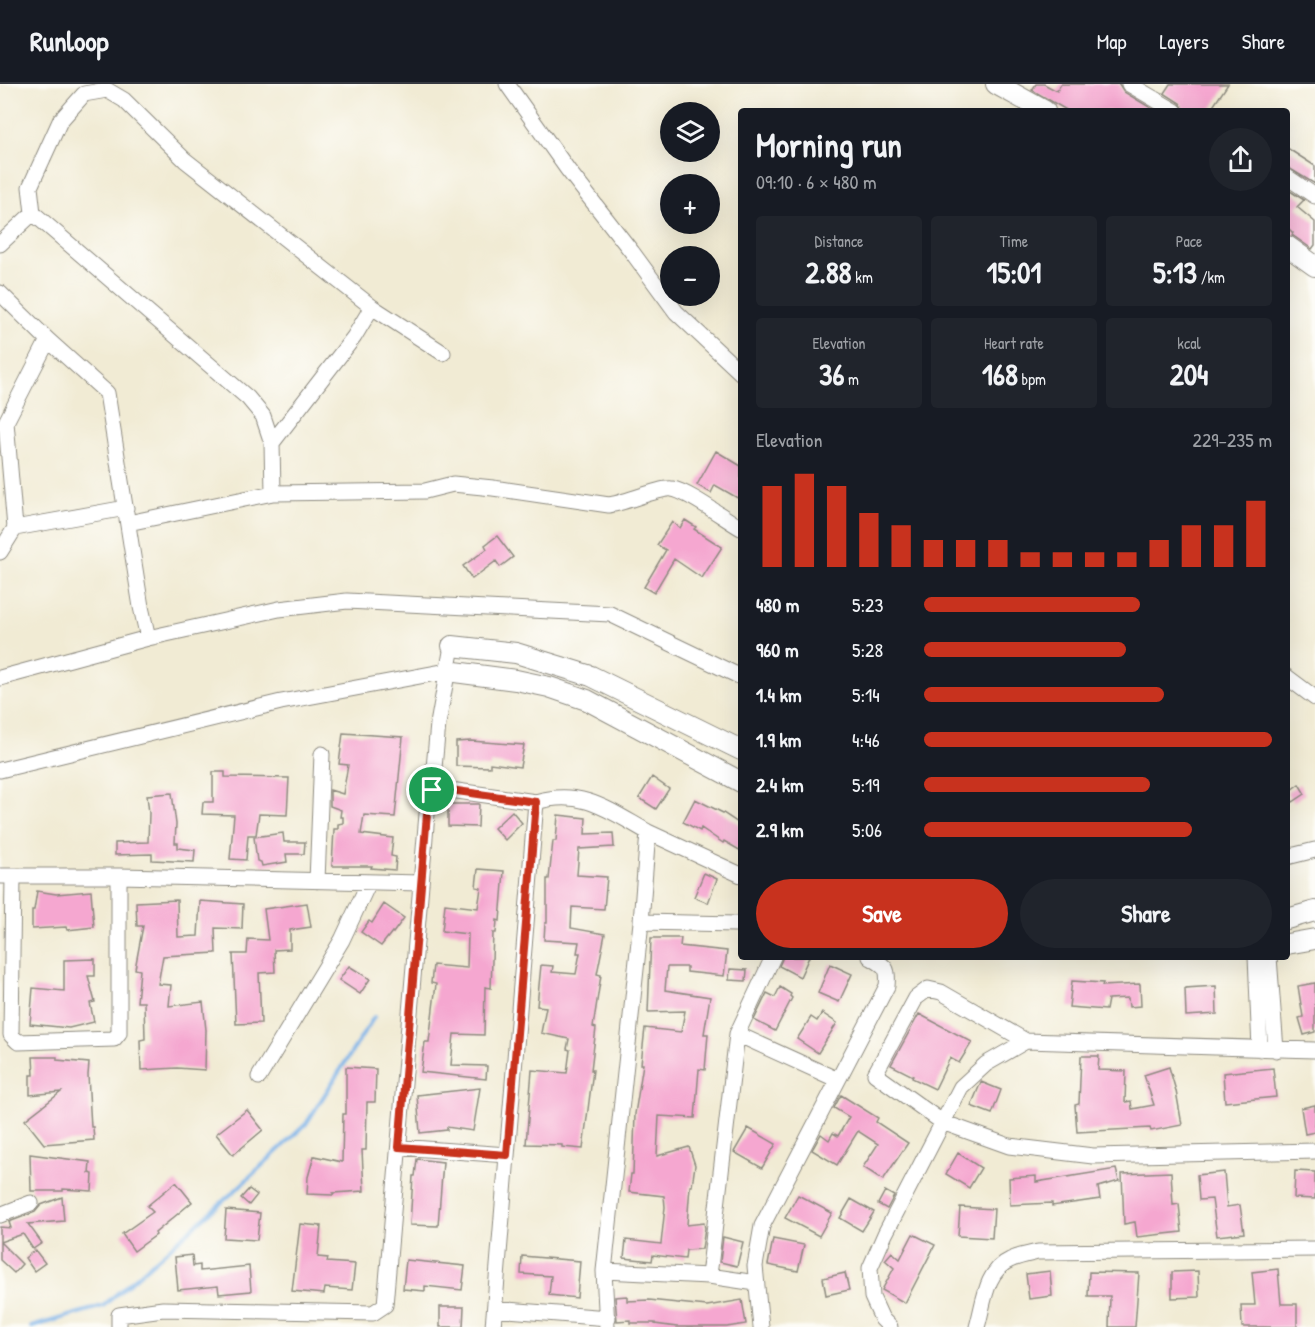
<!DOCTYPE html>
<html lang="en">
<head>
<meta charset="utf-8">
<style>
  :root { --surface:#171b24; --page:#20242c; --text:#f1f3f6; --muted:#9ea1a6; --line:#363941; --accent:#c8321e }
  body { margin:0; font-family:"Patrick Hand",sans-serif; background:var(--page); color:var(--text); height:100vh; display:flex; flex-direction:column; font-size:22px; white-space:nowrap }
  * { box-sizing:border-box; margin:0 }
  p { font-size:20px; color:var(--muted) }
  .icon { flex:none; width:33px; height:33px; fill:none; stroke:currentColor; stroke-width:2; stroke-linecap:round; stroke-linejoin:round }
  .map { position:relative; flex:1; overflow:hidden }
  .sheet { position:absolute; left:738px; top:24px; width:552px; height:852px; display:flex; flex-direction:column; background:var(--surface); border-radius:6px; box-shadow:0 6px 24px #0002 }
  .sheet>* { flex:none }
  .buttons { position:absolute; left:660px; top:18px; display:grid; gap:12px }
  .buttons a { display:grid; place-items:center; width:60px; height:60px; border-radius:50%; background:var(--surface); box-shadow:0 6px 24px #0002; font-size:30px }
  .pin { position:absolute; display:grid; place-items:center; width:51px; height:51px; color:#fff; margin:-26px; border:3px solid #fff; border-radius:50%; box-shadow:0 2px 6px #0007 }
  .round { display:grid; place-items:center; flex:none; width:63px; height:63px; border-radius:32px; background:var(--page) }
  .summary { display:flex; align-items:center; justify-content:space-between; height:102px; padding:0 18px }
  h1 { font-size:33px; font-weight:700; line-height:45px }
  .figures { display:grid; grid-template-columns:repeat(3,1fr); gap:9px; height:102px; padding:6px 18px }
  .figures div { display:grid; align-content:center; border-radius:6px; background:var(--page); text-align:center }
  .figures b { font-size:30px; font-weight:700 }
  .figures small { font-size:16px; font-weight:400 }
  .figures p { font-size:16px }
  .chart { height:168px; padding:12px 18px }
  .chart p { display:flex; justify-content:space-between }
  .chart svg { width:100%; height:108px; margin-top:6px; stroke:var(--accent); stroke-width:6 }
  .primary-button { display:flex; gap:12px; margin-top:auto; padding:12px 18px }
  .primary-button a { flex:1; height:69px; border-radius:36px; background:var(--accent); color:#fff; font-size:24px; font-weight:700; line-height:69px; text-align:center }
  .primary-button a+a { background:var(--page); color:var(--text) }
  ul { padding:0 18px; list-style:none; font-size:20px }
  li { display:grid; grid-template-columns:96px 72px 1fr; align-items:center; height:45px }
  li i { height:15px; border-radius:8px; background:var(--accent) }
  header { display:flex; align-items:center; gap:36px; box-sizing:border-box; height:84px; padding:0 30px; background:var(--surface); border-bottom:2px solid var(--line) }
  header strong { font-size:28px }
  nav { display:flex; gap:33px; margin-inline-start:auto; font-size:21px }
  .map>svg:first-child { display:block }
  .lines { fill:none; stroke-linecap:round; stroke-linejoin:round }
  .stream { stroke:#78b0e7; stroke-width:4 }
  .building { fill:#f5a7d0 }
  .street-casing { stroke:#8e8b80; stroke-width:17 }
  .secondary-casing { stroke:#8e8b80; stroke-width:22 }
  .street { stroke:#fff; stroke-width:15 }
  .secondary { stroke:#fff; stroke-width:20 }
  .route-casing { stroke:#fff; stroke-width:12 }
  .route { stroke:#c8321e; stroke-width:8 }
</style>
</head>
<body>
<header>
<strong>Runloop</strong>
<nav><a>Map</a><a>Layers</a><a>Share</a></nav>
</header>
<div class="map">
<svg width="1315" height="1243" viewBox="0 0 1315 1243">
  <rect width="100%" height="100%" fill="#fdfcf7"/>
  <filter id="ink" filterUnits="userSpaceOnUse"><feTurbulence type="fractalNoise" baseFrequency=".0167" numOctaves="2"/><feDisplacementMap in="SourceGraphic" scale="12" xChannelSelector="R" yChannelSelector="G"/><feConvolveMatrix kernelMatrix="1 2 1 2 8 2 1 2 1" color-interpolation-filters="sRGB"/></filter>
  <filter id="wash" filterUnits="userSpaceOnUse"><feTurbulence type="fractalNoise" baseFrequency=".008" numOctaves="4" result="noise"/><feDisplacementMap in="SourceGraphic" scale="24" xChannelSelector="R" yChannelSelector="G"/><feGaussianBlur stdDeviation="1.35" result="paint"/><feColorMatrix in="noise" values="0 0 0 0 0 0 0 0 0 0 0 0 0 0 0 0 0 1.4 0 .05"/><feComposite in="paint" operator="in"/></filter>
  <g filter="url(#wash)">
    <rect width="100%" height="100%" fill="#f1ebd4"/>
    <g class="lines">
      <!-- stream -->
      <path class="stream" d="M31,1243L103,1222L238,1104L306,1040L374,933"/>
    </g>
    <g id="blocks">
      <!-- building -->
      <path class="building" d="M1036,0H1044L1057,7L1061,0H1119L1124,8L1156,27H1068L1032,6Z
        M1170,0H1228L1210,27H1185L1180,19L1164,9Z
        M1287,64L1315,82V100L1287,83Z
        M1287,105L1304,116L1297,123L1315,138V161L1312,165L1292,151L1293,149L1287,143Z
        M716,367L741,382V416L715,401L711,409L697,401Z
        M685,436L696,443L694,445L722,463L702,494L674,475L654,509L644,503L666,466L657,461L672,438L680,444Z
        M497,452L513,473L500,483L496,477L472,495L463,482L487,465L485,461Z
        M343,649L403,653L395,733L364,731L361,750L393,754L391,772L396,773L395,786L371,784L372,782H332L334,745H338V740L343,739V733H340L341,726L330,722V706L343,710L348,681L339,680Z
        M471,657L524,661L520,683L490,679V683L456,682V658Z
        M213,688H225V693L289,694L287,731L259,730L256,751H248L246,776L230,775L234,731L202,730L203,718H213Z
        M652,693L669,705L656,725L639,714Z
        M1299,700L1305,710L1293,718L1287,709Z
        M172,709L176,740L175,759H178V764L195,766L194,778L152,776V770L115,771V759L148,758L149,729L147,711Z
        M695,715L723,729L741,741V767L724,757L723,759L701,744L700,747L683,738Z
        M448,720H479L478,743L448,742Z
        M512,727L522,739L505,756L494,744Z
        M558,731L586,734L585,750L613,749L614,763L579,765L577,791L607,793L604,825L572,823L571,844L605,850L597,890L601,891L593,943L596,944L591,986H593L583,1065L562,1063V1061L526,1060L532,986L567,989L570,966L567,965L569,955L541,949L546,923L537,922L541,881L553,882L552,888L576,890L580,869H577L579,858L544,856L545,839H547V795H549L553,757H556Z
        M283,749L284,758H305L304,770H286L287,778L262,782L261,778L257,777L254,753Z
        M478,785L504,787L500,837L497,836L496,849H493L491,904L485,903L484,951L454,950L451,981L487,982L486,995L421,988L425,958H429L436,900L431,899L433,881L467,884L468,850L442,847L445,820L478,824L481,804L476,803Z
        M704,789L717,795L708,819L694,813Z
        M37,807L56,810L91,807L94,843L67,846L66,843L32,845V826H34Z
        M177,816L178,853L198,852L200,817L243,820L242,845L215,844L216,869L163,872L158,900L171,901L169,922L203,918L206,946L205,986L177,984L141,986L140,956L145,955L144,918H137L140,886L135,885L143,842H137L136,818Z
        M307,819L311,843L290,846V865L274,866L275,888L259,889L261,939L236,940L233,870H247L248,855L268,856L264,825Z
        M384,820L404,834L393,849L392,848L381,862L361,848L369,837L372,839Z
        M651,854H681L680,862L727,867L724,892L687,888V883H667L665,906L710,913L704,950H708L705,986L699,985L695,1034L659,1032L657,1072L689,1063L695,1081L692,1102H690L687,1141L704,1139L705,1144L702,1165L686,1166L685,1175L653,1171L652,1177L624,1174L626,1156L661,1160L665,1123L664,1112L629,1108L631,1090H633L635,1030L643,980H641L645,944L681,948L685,927L648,928Z
        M783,873H809L800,893L779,882Z
        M95,875V892H88L95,918L90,919L94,938L69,944L30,940L33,904L64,907V876Z
        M830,880L852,890L839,918L818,909Z
        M349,882L370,895L360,910L339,896Z
        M730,885L747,886L746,897L729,896Z
        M1072,897L1103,899L1102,902L1140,900L1141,922L1129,923L1128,914L1108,915L1106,926L1069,923Z
        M1315,899V948L1304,951L1299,934L1303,933L1298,902Z
        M1216,902L1217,930L1186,932L1185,904Z
        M780,903L791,910L790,912L792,914L775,947L754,936L767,909L775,913Z
        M822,929L837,939L818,969L797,955L811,933L817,937Z
        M919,930L972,958L959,979L950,974L935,1005L912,994L913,992L891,981Z
        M1081,972H1099L1098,986L1126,987L1125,1018L1131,1017L1132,1025L1154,1021L1144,991L1169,983L1176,1007L1182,1041L1151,1047L1150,1044L1077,1048L1075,1021L1079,1020Z
        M33,973H57V976L89,979L88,991L91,1043H93L94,1056L44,1060L25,1036L61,1008L30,1011V991H34Z
        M346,983L376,985L375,1018H367L366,1066H362L364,1107L333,1109V1111L307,1110L308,1093L314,1072L342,1078L343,1030H346Z
        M1273,984L1276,1013L1225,1018L1223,989Z
        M981,998L1001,1006L992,1030L971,1022Z
        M480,1004L473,1047L447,1043V1046L420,1049L417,1011Z
        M841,1011L878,1034L876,1038L908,1059L883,1096L863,1083L878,1060L858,1047L837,1081L812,1066L821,1050L829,1056L833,1049L838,1052L849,1033L834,1024Z
        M1315,1021V1048L1305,1050L1301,1024Z
        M247,1026L263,1046L233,1071L216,1050Z
        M748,1044L776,1060L762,1084L734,1068Z
        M958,1069L981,1084L969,1104L946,1090Z
        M30,1070L90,1078L89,1089L93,1090L92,1107L63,1105V1107H31Z
        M417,1075L443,1078L438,1142L410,1141L413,1092H415Z
        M1116,1085L1119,1097L1098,1103L1100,1115L1052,1122V1119L1010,1121L1009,1094L1036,1092V1098Z
        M1295,1087L1315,1088V1115L1294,1114Z
        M1171,1088L1173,1121L1179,1120L1182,1148L1137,1153L1135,1138L1124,1140L1122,1090Z
        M1224,1088L1227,1123L1240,1121L1244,1149L1217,1152L1212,1115L1199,1116L1197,1091Z
        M176,1098L192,1118L155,1149L156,1151L134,1167L122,1150L153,1128L147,1122Z
        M249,1105L257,1111L249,1121L241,1114Z
        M885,1107L894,1112L887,1125L878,1120Z
        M798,1111L832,1129L819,1152L785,1134Z
        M62,1113L64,1137L28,1140L42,1159L33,1165L23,1150L0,1158V1143L11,1144L9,1138L35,1128L41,1121Z
        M851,1115L874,1128L862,1147L840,1134Z
        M960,1123L994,1125L992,1154L958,1152Z
        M226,1126L260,1129L257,1156L224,1154Z
        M300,1140L321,1142L318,1173L328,1174L327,1178L355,1180L352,1206L325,1204L324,1210L292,1207Z
        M913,1150L935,1161L905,1219L882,1206L894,1184L885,1176L892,1168L900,1175Z
        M723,1153L743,1158L737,1182L720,1178Z
        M773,1155L804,1161L798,1187L768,1181Z
        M0,1158L22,1180L14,1189L0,1176Z
        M35,1166L45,1179L34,1187L25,1174Z
        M192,1171L193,1182L200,1181V1187L249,1182L251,1207L219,1210L218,1202L178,1206L175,1173Z
        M522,1172L580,1177L577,1214L549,1211L551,1192L521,1190Z
        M406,1176L465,1182L462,1206L425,1202V1207L403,1205Z
        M1278,1185L1281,1220H1297V1243H1242L1241,1221H1255L1252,1188Z
        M1050,1187L1052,1212L1029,1215L1026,1190Z
        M1198,1187L1199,1213L1172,1214V1188Z
        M1089,1188L1139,1189L1135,1243H1109L1110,1212H1088Z
        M845,1189L849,1206L826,1211L823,1194Z
        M627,1212V1217L649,1216L707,1222L742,1216L746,1240L727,1243H677L655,1240V1239H630V1236L617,1237L615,1213Z
        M440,1223H464L463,1243H440Z"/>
    </g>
  </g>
  <g filter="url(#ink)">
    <use href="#blocks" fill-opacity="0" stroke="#8e8b80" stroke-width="1.5"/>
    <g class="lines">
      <!-- street casing -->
      <g class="street-casing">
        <path id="street" d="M507,0L568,86L632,168L676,228L741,289
          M1129,0L1175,27
          M1287,93L1315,112
          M33,129L248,314L263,332L272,359
          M0,160L33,129L30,103L60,37L84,10L107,6L124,16L185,76L372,223L354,253L272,359L273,409L128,439
          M0,209L48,256L6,338L15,444L126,424
          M372,223L443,269
          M48,256L107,309L141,523L148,554
          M273,409L425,407L453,400L493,404L609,421C624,419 662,403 672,405C688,407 725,435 741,444
          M0,468L15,444
          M1287,593L1315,614
          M0,594L148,554L279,525L347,517L610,530L741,593
          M0,686L281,618L447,587
          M432,706L438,640L452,562
          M1287,773L1315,766
          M0,792H119L421,799
          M13,792L11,951L18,958L114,955L119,949V792
          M317,797L322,670
          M641,838L736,840
          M1256,873L1260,965
          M1269,873L1276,966
          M737,950L838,996
          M1315,966L1026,957L941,908L928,905L916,914L875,990L942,1038L1009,1062L1093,1072L1315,1067
          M259,993L342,856L369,798
          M399,1063L507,1071
          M0,1131L31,1119
          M604,1187L709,1192L737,950L773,873
          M709,1192L756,1199
          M495,1225L608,1234
          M119,1243V1231L163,1225L373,1229L385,1221L427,730L432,706H450L536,718C582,704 610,727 648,748
          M493,1243L536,718
          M607,1243L604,1187L641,838L648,748L741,791
          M761,1243L755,1182L762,1142L887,902C889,883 885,882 870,873
          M890,1243L882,1235L872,1213L870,1184L885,1150L961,1003L986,980L1026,957
          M977,1243C984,1220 985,1187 1010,1176C1018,1172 1029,1170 1038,1168L1315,1165"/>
      </g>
      <!-- secondary casing -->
      <g class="secondary-casing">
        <path id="secondary" d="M996,0L1045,27
          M1287,162L1315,182
          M452,562L516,569L591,592L741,666
          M447,587L516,596L549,603L587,616L741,698
          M1287,835L1315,827
          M1287,860L1315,855"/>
      </g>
      <!-- street -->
      <use href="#street" class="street"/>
      <!-- secondary -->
      <use href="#secondary" class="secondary"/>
    </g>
  </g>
  <g class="lines" filter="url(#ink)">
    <!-- route casing -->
    <g class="route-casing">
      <path id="route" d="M432,706H450L536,718L507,1071L399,1063L427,730Z"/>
    </g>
    <!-- route -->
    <use href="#route" class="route"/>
  </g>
</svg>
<div class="buttons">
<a><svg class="icon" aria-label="layers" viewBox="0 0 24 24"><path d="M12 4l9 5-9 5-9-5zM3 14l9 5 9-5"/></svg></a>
<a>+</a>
<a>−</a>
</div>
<div class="pin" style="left:432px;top:706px;background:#1e9e55"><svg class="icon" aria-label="arrive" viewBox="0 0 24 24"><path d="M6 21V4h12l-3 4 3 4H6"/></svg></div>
<section class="sheet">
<div class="summary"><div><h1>Morning run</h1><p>09:10 · 6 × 480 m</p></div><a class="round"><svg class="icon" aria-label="share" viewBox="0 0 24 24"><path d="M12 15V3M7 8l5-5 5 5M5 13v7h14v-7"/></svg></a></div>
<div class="figures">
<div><p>Distance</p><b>2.88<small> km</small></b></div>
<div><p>Time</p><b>15:01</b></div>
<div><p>Pace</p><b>5:13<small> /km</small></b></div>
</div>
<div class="figures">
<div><p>Elevation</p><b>36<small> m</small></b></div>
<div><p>Heart rate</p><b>168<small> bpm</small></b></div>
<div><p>kcal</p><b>204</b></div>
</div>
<div class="chart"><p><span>Elevation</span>229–235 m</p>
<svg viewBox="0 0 160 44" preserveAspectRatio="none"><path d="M5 44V11M15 44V6M25 44V11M35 44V22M45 44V27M55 44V33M65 44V33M75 44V33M85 44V38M95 44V38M105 44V38M115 44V38M125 44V33M135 44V27M145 44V27M155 44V17"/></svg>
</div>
<ul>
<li><b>480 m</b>5:23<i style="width:62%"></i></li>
<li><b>960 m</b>5:28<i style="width:58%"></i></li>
<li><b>1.4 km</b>5:14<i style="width:69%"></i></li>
<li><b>1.9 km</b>4:46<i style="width:100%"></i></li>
<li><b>2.4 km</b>5:19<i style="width:65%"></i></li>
<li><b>2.9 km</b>5:06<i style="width:77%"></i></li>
</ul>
<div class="primary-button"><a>Save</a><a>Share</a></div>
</section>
</div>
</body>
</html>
